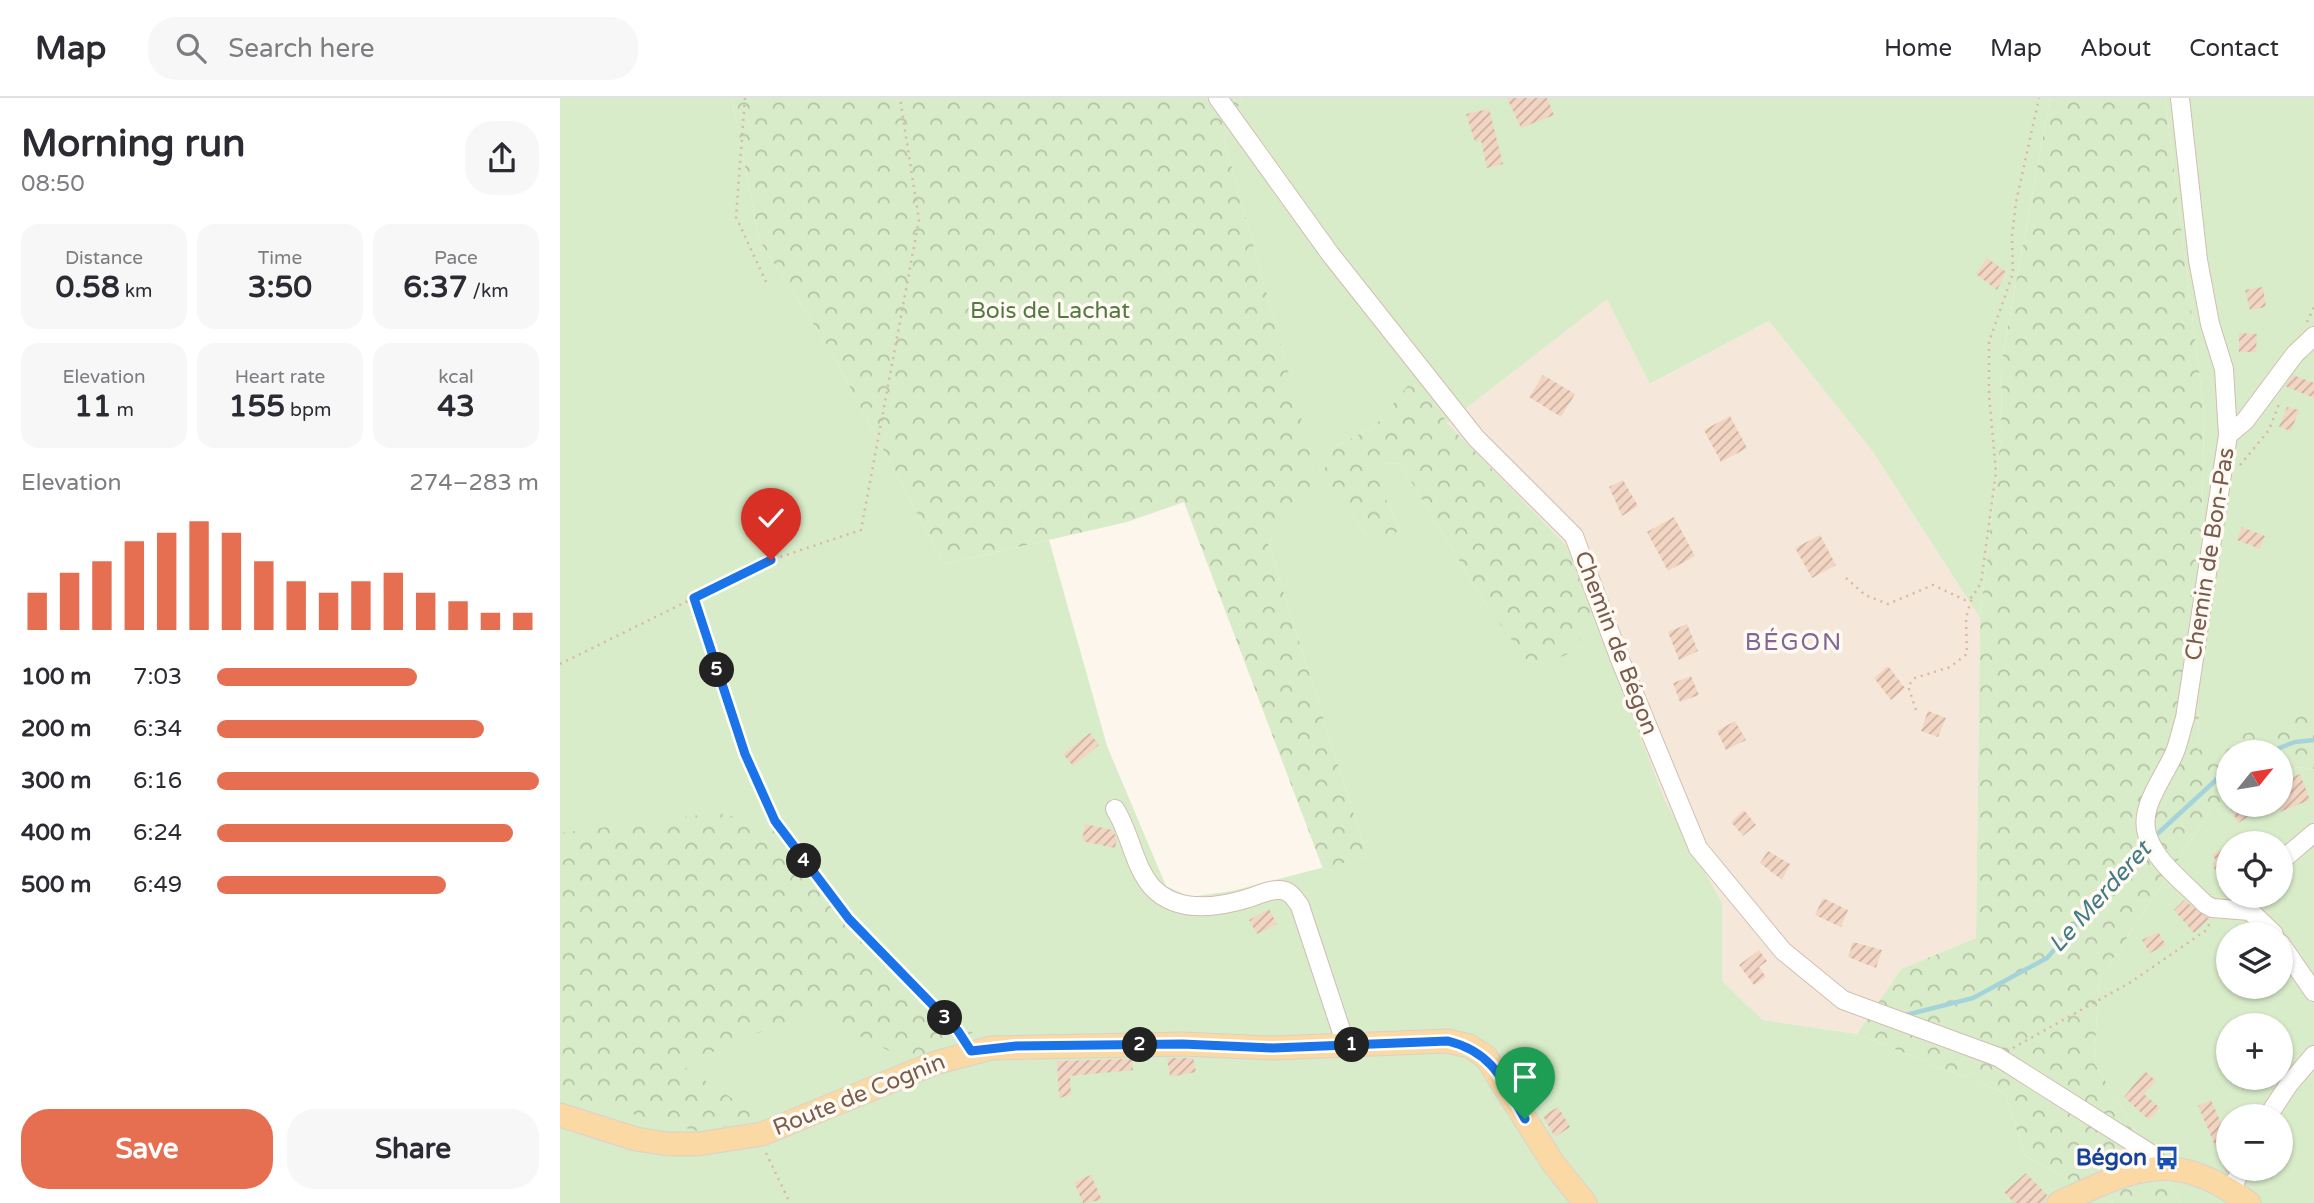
<!DOCTYPE html>
<html lang="en">
<head>
<meta charset="utf-8">
<style>
  :root { --surface:#fff; --page:#f7f7f7; --text:#2b2b33; --muted:#7c7c81; --line:#e1e1e2; --accent:#e76f51 }
  body { margin:0; font-family:"Varela Round",sans-serif; background:var(--page); color:var(--text); height:100vh; display:flex; flex-direction:column; font-size:26px; white-space:nowrap }
  * { box-sizing:border-box; margin:0 }
  p { font-size:23px; color:var(--muted) }
  .icon { flex:none; width:38px; height:38px; fill:none; stroke:currentColor; stroke-width:2; stroke-linecap:round; stroke-linejoin:round }
  .map { position:relative; flex:1; overflow:hidden }
  .side { display:flex; flex-direction:column; background:var(--surface); width:560px }
  .side>* { flex:none }
  .needle { width:46px; rotate:60deg }
  .fabs { position:absolute; left:1656px; top:642px; display:grid; gap:14px }
  .fabs a { display:grid; place-items:center; width:77px; height:77px; border-radius:50%; background:var(--surface); box-shadow:0 2px 5px #0004; font-size:35px }
  .pin { position:absolute; display:grid; place-items:center; width:60px; height:60px; color:#fff; margin:-72px -30px; border-radius:50% 50% 50% 0; rotate:-45deg; box-shadow:0 0 7px #0007 }
  .pin .icon { rotate:45deg }
  .km { position:absolute; width:35px; height:35px; margin:-18px; border-radius:50%; background:#222; color:#fff; font-size:19px; line-height:35px; text-align:center }
  .round { display:grid; place-items:center; flex:none; width:74px; height:74px; border-radius:28px; background:var(--page) }
  .summary { display:flex; align-items:center; justify-content:space-between; height:119px; padding:0 21px }
  h1 { font-size:38px; font-weight:700; line-height:52px }
  .stats { display:grid; grid-template-columns:repeat(3,1fr); gap:10px; height:119px; padding:7px 21px }
  .stats div { display:grid; align-content:center; border-radius:18px; background:var(--page); text-align:center }
  .stats b { font-size:30px; font-weight:700 }
  .stats small { font-size:19px; font-weight:400 }
  .stats p { font-size:19px }
  .chart { height:196px; padding:14px 21px }
  .chart p { display:flex; justify-content:space-between }
  .chart svg { width:100%; height:126px; margin-top:7px; stroke:var(--accent); stroke-width:6 }
  .primary-button { display:flex; gap:14px; margin-top:auto; padding:14px 21px }
  .primary-button a { flex:1; height:80px; border-radius:28px; background:var(--accent); color:#fff; font-size:28px; font-weight:700; line-height:80px; text-align:center }
  .primary-button a+a { background:var(--page); color:var(--text) }
  ul { padding:0 21px; list-style:none; font-size:23px }
  li { display:grid; grid-template-columns:112px 84px 1fr; align-items:center; height:52px }
  li i { height:18px; border-radius:9px; background:var(--accent) }
  header { display:flex; align-items:center; gap:42px; box-sizing:border-box; height:98px; padding:0 35px; background:var(--surface); border-bottom:2px solid var(--line) }
  header strong { font-size:33px }
  nav { display:flex; gap:38px; margin-inline-start:auto; font-size:24px }
  .search { width:490px; height:63px; background:var(--page); display:flex; align-items:center; gap:18px; box-sizing:border-box; padding:0 24px; border-radius:28px; color:var(--muted); font-size:26px }
  main { display:flex; flex:1; min-height:0 }
  .map>svg:first-child { display:block }
  .residential { fill:#f5e8da }
  .grass { fill:#d8ecc9; fill-rule:evenodd }
  .forest { fill:url(#forest-crowns) }
  .lines { fill:none; stroke-linecap:round; stroke-linejoin:round }
  .stream { stroke:#a5d3da; stroke-width:4.5 }
  .building { fill:url(#building-hatch) }
  .minor-casing { stroke:#d1beb0; stroke-width:20 }
  .major-casing { stroke:#dad1cd; stroke-width:25 }
  .path { stroke:#d9b8a5; stroke-width:2.5; stroke-dasharray:2 5; stroke-linecap:butt }
  .minor { stroke:#fff; stroke-width:18 }
  .major { stroke:#fbd9a5; stroke-width:23 }
  .route-casing { stroke:#fff; stroke-width:14 }
  .route { stroke:#1a73e8; stroke-width:9 }
  .labels { text-anchor:middle; dominant-baseline:central; stroke-width:7; stroke-linejoin:round; paint-order:stroke }
  .park-label { font-size:23px; fill:#537a41; stroke:#fffaf3 }
  .street-label { font-size:23px; fill:#7a5c4d; stroke:#fffaf3 }
  .transit-label { font-size:23px; font-weight:bold; fill:#164399; stroke:#fffaf3; text-anchor:end }
  .neighbourhood-label { font-size:24px; letter-spacing:2px; fill:#846695; stroke:#fffaf3 }
  .water-label { font-size:24px; font-style:italic; fill:#437c86; stroke:#fffaf3 }
</style>
</head>
<body>
<header>
<strong>Map</strong>
<div class="search"><svg class="icon" aria-label="search" viewBox="0 0 24 24"><circle cx="10" cy="10" r="6"/><path d="M15 15l6 6"/></svg>Search here</div>
<nav><a>Home</a><a>Map</a><a>About</a><a>Contact</a></nav>
</header>
<main>
<section class="side">
<div class="summary"><div><h1>Morning run</h1><p>08:50</p></div><a class="round"><svg class="icon" aria-label="share" viewBox="0 0 24 24"><path d="M12 15V3M7 8l5-5 5 5M5 13v7h14v-7"/></svg></a></div>
<div class="stats">
<div><p>Distance</p><b>0.58<small> km</small></b></div>
<div><p>Time</p><b>3:50</b></div>
<div><p>Pace</p><b>6:37<small> /km</small></b></div>
</div>
<div class="stats">
<div><p>Elevation</p><b>11<small> m</small></b></div>
<div><p>Heart rate</p><b>155<small> bpm</small></b></div>
<div><p>kcal</p><b>43</b></div>
</div>
<div class="chart"><p><span>Elevation</span>274–283 m</p>
<svg viewBox="0 0 160 44" preserveAspectRatio="none"><path d="M5 44V31M15 44V24M25 44V20M35 44V13M45 44V10M55 44V6M65 44V10M75 44V20M85 44V27M95 44V31M105 44V27M115 44V24M125 44V31M135 44V34M145 44V38M155 44V38"/></svg>
</div>
<ul>
<li><b>100 m</b>7:03<i style="width:62%"></i></li>
<li><b>200 m</b>6:34<i style="width:83%"></i></li>
<li><b>300 m</b>6:16<i style="width:100%"></i></li>
<li><b>400 m</b>6:24<i style="width:92%"></i></li>
<li><b>500 m</b>6:49<i style="width:71%"></i></li>
</ul>
<div class="primary-button"><a>Save</a><a>Share</a></div>
</section>
<div class="map">
<svg width="1754" height="1105" viewBox="0 0 1754 1105">
  <defs>
    <pattern id="forest-crowns" width="20" height="18" patternUnits="userSpaceOnUse" patternTransform="scale(1.75)"><rect width="20" height="18" fill="#d8ecc9"/><path d="M2 6a3 3 0 1 1 6 0M12 15a3 3 0 1 1 6 0" fill="none" stroke="#b4c2a5"/></pattern>
    <pattern id="building-hatch" width="6" height="6" patternUnits="userSpaceOnUse" patternTransform="scale(1.75)"><rect width="6" height="6" fill="#f3d5c3"/><path d="M-1 1l2-2M0 6l6-6M5 7l2-2" fill="none" stroke="#cab0a1"/></pattern>
  </defs>
  <rect width="100%" height="100%" fill="#fdf6ec"/>
  <!-- residential -->
  <path class="residential" d="M1047,200L1091,286L1209,223L1313,354L1420,520L1416,840L1341,871L1297,936L1203,922L1162,883V805L887,325Z"/>
  <!-- grass -->
  <path class="grass" d="M0,0H172L199,142L269,250L384,466L489,442L547,648L606,788L630,799L672,793L807,758L708,445L759,386L664,41L682,0H1490L1442,262L1441,339L1420,520L1313,354L1209,223L1090,286L1047,201L887,325L858,276L815,328L773,350L759,386L790,414L810,442L839,429L824,397V366L840,365L928,510L1029,530L1033,516L1105,703L1162,805V883L1203,922L1297,936L1445,995L1465,1058L1553,1105H0Z
    M1605,0H1754V612L1638,653L1644,314Z
    M1737,669L1754,671V1105H1621L1534,965L1539,882L1653,709L1668,702V707H1720V677ZM1668,746H1720V798H1668ZM1668,836H1720V889H1668ZM1668,928H1720V980H1668ZM1668,1018H1720V1071H1668Z"/>
  <!-- forest -->
  <path class="forest" d="M172,0H682L664,41L759,385L773,350L815,328L858,275L887,325L1006,447L1033,516L1029,530L1008,556L973,570L928,510L840,365L824,366V397L839,429L832,443L810,442L790,414L759,387L708,445L807,758L763,771L624,404L567,424L384,466L269,250L199,142Z
    M1490,0H1605L1644,314L1638,652L1754,612V671L1737,669L1720,677V654H1668V702L1653,709L1539,882L1534,965L1621,1105H1553L1465,1058L1445,995L1297,936L1341,871L1416,840L1420,520L1441,339L1442,262Z
    M155,715L207,725L413,935L351,964L251,913L121,967L202,1020L141,1034L0,997V735Z"/>
  <g class="lines">
    <!-- stream -->
    <path class="stream" d="M1709,654L1735,644L1754,642
      M1594,739L1668,671
      M1342,918L1413,900L1487,860L1585,748"/>
  </g>
  <!-- building -->
  <path class="building" d="M947,0H987L994,17L961,30Z
    M929,11L943,66L927,70L921,42L915,44L906,16Z
    M1427,160L1446,174L1437,192L1416,176Z
    M1703,189L1706,209L1690,212L1685,192Z
    M1679,235L1697,236L1696,254H1679Z
    M983,277L1015,296L1001,319L969,299Z
    M1733,277L1754,285V300L1725,288Z
    M1727,309L1739,312L1731,333L1719,329Z
    M1170,318L1187,350L1161,364L1144,332Z
    M1063,382L1078,408L1062,418L1049,389Z
    M1114,419L1135,458L1108,473L1087,434Z
    M1682,429L1705,438L1700,451L1677,442Z
    M1260,437L1276,467L1252,480L1235,450Z
    M1127,526L1138,553L1119,562L1108,534Z
    M1328,568L1345,590L1331,602L1314,580Z
    M1131,578L1139,597L1120,604L1113,585Z
    M1368,613L1386,620L1378,639L1361,633Z
    M1175,623L1186,642L1166,652L1157,633Z
    M530,635L539,647L513,668L503,656Z
    M1740,676L1750,702L1720,714V684Z
    M1669,707H1710L1678,725Z
    M1184,712L1196,727L1183,738L1171,724Z
    M525,726L553,732L557,742L555,750L522,743Z
    M1668,748V793L1652,766L1656,763L1652,756Z
    M1208,753L1230,766L1222,782L1200,765Z
    M1263,800L1288,812L1281,829L1255,817Z
    M1624,802L1649,821L1634,835L1614,812Z
    M709,811L717,826L697,836L689,822Z
    M1598,834L1606,847L1590,855L1582,842Z
    M1293,844L1322,852L1316,870L1288,859Z
    M1199,852L1207,863L1199,869L1206,879L1194,887L1179,867Z
    M607,960H633L636,974L610,979Z
    M572,961L573,972L510,978L511,997L499,1000L497,963Z
    M1585,973L1596,983L1584,996L1600,1010L1589,1022L1564,999Z
    M1651,1002L1668,1041L1667,1075L1638,1008Z
    M998,1009L1010,1029L995,1039L983,1018Z
    M1466,1075L1487,1097L1485,1105H1454L1444,1094Z
    M531,1077L542,1102L523,1105L514,1084Z"/>
  <g class="lines">
    <!-- minor casing -->
    <g class="minor-casing">
      <path id="minor" d="M658,0L771,157L916,340L1014,438L1061,564L1138,750L1223,853L1283,902L1438,959L1593,1057L1600,1070
        M1620,0L1638,162L1650,226L1664,271L1668,337L1625,620C1621,632 1619,645 1614,656C1604,679 1579,709 1587,736C1595,764 1626,786 1645,806L1652,810L1690,813L1714,836
        M1668,337L1685,323L1735,256L1754,238
        M555,711C570,734 574,769 592,789C617,816 657,810 689,800C698,797 710,791 720,792C730,792 735,801 740,808L786,947
        M1720,764L1754,735
        M1720,845L1754,894
        M1708,1018L1729,986L1754,957
        M1671,1093L1681,1071"/>
    </g>
    <!-- major casing -->
    <g class="major-casing">
      <path id="major" d="M0,1017L76,1041L108,1046H138L202,1036L375,965L431,950L622,946L713,950L888,943L909,948L926,959L993,1065L1025,1105
        M1499,1105C1577,1069 1612,1050 1689,1105"/>
    </g>
    <!-- path -->
    <path class="path" d="M185,0L176,119L207,186
      M1747,224L1754,209
      M1680,367L1709,332L1720,303
      M1286,480L1305,497L1328,506L1373,487L1405,502L1412,499L1421,485L1436,374L1429,297V244L1453,175L1452,138L1456,104L1479,0
      M134,500L185,656L215,723L289,821L403,940
      M0,566L211,462L301,432L359,122L340,0
      M1356,612L1348,588L1355,580L1390,569L1407,556L1406,520L1412,499
      M1453,950L1571,884L1645,833L1650,825
      M206,1055L230,1105"/>
    <!-- minor -->
    <use href="#minor" class="minor"/>
    <!-- major -->
    <use href="#major" class="major"/>
  </g>
  <g class="lines">
    <!-- route casing -->
    <g class="route-casing">
      <path id="route" d="M211,462L134,500L185,656L215,723L289,821L398,933L411,953L456,948L622,946L713,950L888,943C933,954 944,984 965,1021"/>
    </g>
    <!-- route -->
    <use href="#route" class="route"/>
  </g>
  <!-- icons -->
  <defs>
    <g id="bus-bare" transform="scale(1.89)"><path d="M-5-6H5V4H4V6H2V4H-2V6H-4V4H-5ZM-3.5-4V0h7V-4ZM-3.5 1.2v1.5H-2V1.2ZM2 1.2v1.5H3.5V1.2Z" fill="#1a4fb4" stroke="#fffaf3" stroke-width="2.5" paint-order="stroke"/></g>
  </defs>
  <g fill-rule="evenodd">
    <use href="#bus-bare" x="1607" y="1060"/>
  </g>
  <g class="labels">
    <!-- park labels -->
    <g class="park-label">
      <text x="490" y="213">Bois de Lachat</text>
    </g>
    <!-- street labels -->
    <g class="street-label">
      <text transform="translate(1650 456) rotate(-81)">Chemin de Bon-Pas</text>
      <text transform="translate(1056 545) rotate(69)">Chemin de Bégon</text>
      <text transform="translate(299 997) rotate(-22)">Route de Cognin</text>
    </g>
    <!-- transit labels -->
    <g class="transit-label">
      <text x="1587" y="1060">Bégon</text>
    </g>
    <!-- neighbourhood labels -->
    <g class="neighbourhood-label">
      <text x="1234" y="544">BÉGON</text>
    </g>
    <!-- water labels -->
    <g class="water-label">
      <text transform="translate(1540 799) rotate(-48)">Le Merderet</text>
    </g>
  </g>
</svg>
<div class="fabs">
<a><svg class="needle" viewBox="-14 -14 28 28"><path d="M0-13l5 13h-10z" fill="#e53935"/><path d="M0 13l5-13h-10z" fill="#7c7c81"/></svg></a>
<a><svg class="icon" aria-label="locate" viewBox="0 0 24 24"><circle cx="12" cy="12" r="6"/><path d="M12 2v4M12 18v4M2 12h4M18 12h4"/></svg></a>
<a><svg class="icon" aria-label="layers" viewBox="0 0 24 24"><path d="M12 4l9 5-9 5-9-5zM3 14l9 5 9-5"/></svg></a>
<a>+</a>
<a>−</a>
</div>
<div class="pin" style="left:965px;top:1021px;background:#1e9e55"><svg class="icon" aria-label="arrive" viewBox="0 0 24 24"><path d="M6 21V4h12l-3 4 3 4H6"/></svg></div>
<div class="pin" style="left:211px;top:462px;background:#d93025"><svg class="icon" aria-label="check" viewBox="0 0 24 24"><path d="M5 12l5 5 9-10"/></svg></div>
<b class="km" style="left:792px;top:947px">1</b>
<b class="km" style="left:580px;top:947px">2</b>
<b class="km" style="left:385px;top:920px">3</b>
<b class="km" style="left:244px;top:763px">4</b>
<b class="km" style="left:157px;top:572px">5</b>
</div>
</main>
</body>
</html>
